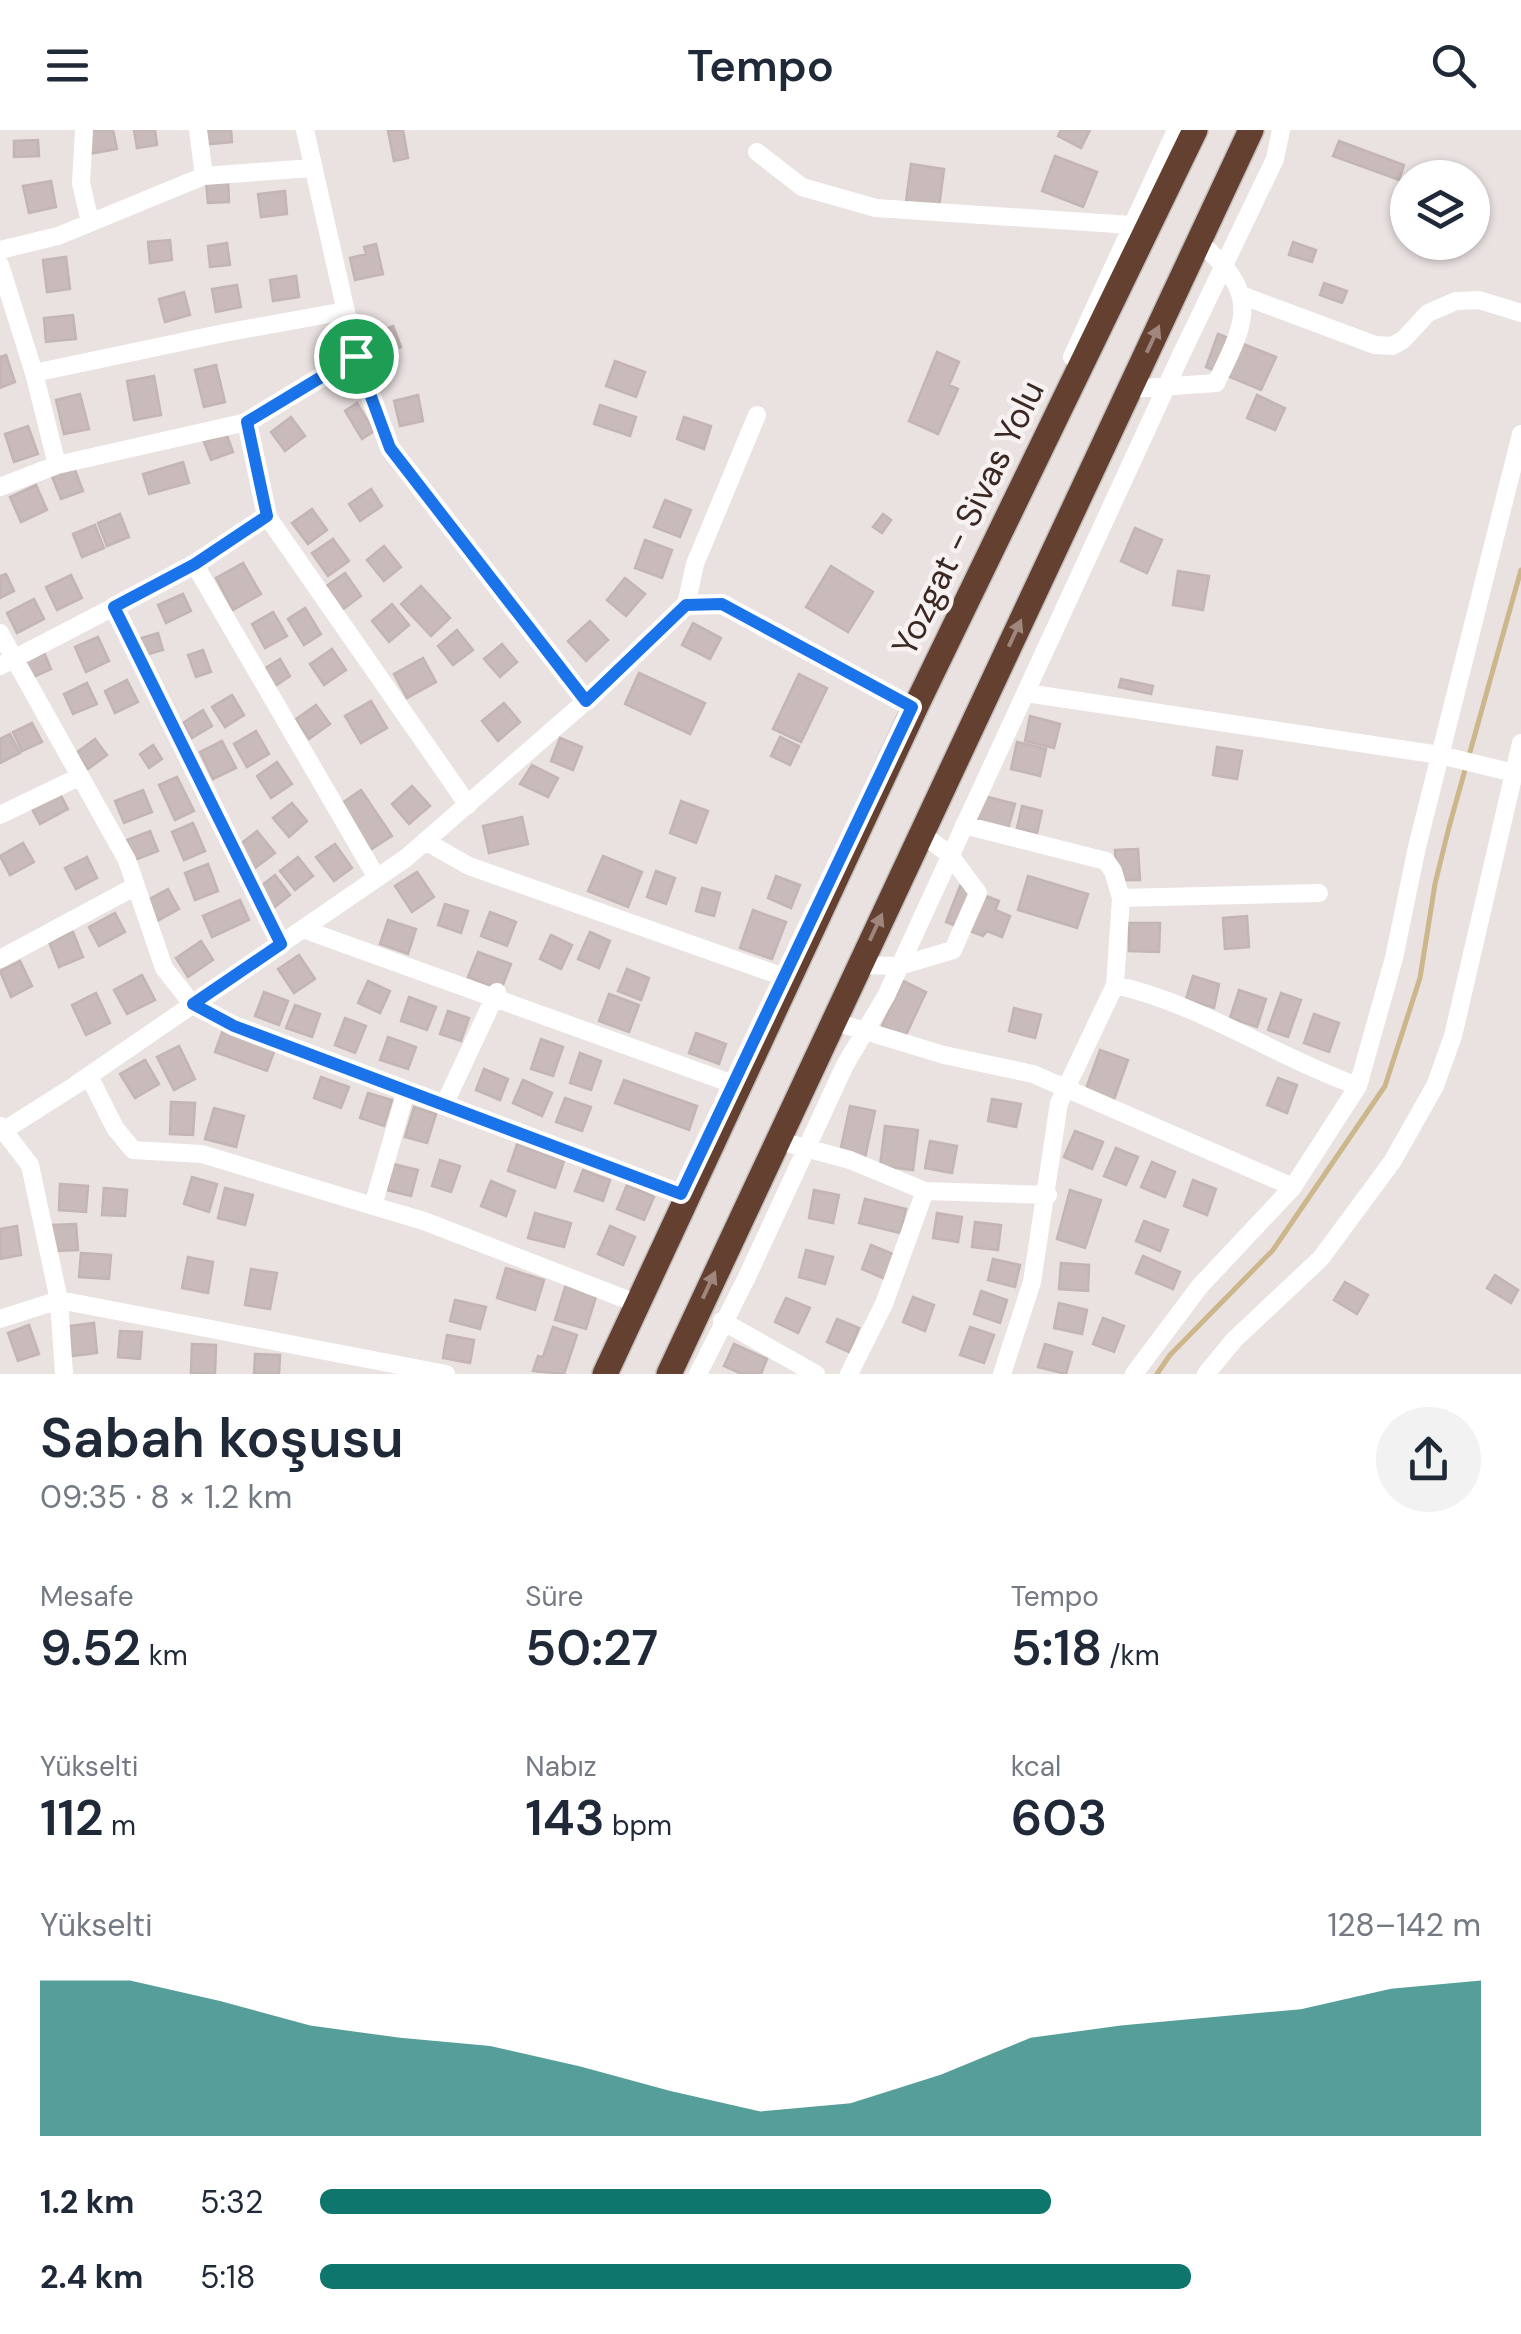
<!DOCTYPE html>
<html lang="tr">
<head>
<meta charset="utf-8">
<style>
  :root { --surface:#fff; --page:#f2f2f3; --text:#1f2937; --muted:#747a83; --accent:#0f766e }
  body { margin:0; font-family:"DM Sans",sans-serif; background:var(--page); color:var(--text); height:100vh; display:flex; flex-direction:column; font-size:38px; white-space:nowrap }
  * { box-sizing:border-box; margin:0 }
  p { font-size:32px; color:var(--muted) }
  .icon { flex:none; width:55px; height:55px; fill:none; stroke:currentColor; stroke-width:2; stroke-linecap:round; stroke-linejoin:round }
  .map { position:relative; height:1244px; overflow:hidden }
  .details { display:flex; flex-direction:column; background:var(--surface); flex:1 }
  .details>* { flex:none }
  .fabs { position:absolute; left:1390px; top:30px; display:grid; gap:20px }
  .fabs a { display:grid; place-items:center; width:100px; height:100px; border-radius:50%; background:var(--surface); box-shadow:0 2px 8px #0004; font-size:50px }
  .pin { position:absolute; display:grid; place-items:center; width:85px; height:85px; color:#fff; margin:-42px; border:5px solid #fff; border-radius:50%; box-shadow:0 2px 10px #0007 }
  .round { display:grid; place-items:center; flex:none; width:105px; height:105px; border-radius:52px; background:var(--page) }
  .summary { display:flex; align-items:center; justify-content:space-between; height:170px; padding:0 40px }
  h1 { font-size:55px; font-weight:600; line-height:75px }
  .stats { display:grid; grid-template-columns:repeat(3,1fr); gap:15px; height:170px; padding:10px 40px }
  .stats div { display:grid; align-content:center }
  .stats b { font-size:50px; font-weight:600 }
  .stats small { font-size:28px; font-weight:400 }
  .stats p { font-size:28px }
  .chart { height:280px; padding:20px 40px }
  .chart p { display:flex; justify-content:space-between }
  .chart svg { width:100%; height:180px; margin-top:10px; fill:var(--accent); opacity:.7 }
  ul { padding:0 40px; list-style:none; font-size:32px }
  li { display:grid; grid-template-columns:160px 120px 1fr; align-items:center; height:75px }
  li i { height:25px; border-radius:12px; background:var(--accent) }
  header { display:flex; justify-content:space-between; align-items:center; height:130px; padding:0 40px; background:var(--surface); font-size:45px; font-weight:600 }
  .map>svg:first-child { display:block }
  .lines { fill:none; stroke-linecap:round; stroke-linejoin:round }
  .stream { stroke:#ccb68c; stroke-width:5 }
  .building { fill:#c8bbb9; stroke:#c3b5b4; stroke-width:2.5 }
  .highway-casing { stroke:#c4bebd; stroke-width:28 }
  .minor { stroke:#fff; stroke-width:18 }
  .highway { stroke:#644030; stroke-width:25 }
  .oneway { fill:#9f877d }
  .route-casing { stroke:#fff; stroke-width:20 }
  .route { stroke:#1a73e8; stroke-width:12 }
  .labels { text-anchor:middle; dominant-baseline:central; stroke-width:9; stroke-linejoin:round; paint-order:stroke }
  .street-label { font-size:35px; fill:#3a2822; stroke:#f7f1f1 }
</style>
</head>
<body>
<header><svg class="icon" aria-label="menu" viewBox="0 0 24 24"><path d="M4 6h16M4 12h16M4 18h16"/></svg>Tempo<svg class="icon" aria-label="search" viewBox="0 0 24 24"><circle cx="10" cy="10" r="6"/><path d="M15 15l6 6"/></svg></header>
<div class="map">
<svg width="1521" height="1244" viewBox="0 0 1521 1244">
  <rect width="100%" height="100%" fill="#eae1e1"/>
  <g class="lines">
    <!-- stream -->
    <path class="stream" d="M1157,1244L1170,1225L1273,1120L1385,956L1420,848L1435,754L1449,697L1521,440"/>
  </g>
  <!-- building -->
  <path class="building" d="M89,0H113L117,19L89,24Z
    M134,0H155L157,15L137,18Z
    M199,0H231L232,12L200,15Z
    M403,0L408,28L394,31L388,1Z
    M1061,0H1090L1081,18L1058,6Z
    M38,10L39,26L14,27V11Z
    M1339,11L1404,35L1399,50L1333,26Z
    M1055,26L1097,42L1083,77L1042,61Z
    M911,34L944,39L939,77L906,72Z
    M228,49L229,72L208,73L206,50Z
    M51,51L56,77L29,83L23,56Z
    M285,61L287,84L261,87L258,64Z
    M170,110L172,130L150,133L148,112Z
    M1293,112L1316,120L1312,132L1289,125Z
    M227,113L230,135L210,137L208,116Z
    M376,114L383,144L355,150L350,128L366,124L364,117Z
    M66,127L70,159L47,162L43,130Z
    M296,146L299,167L273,171L270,150Z
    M1324,153L1347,161L1342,173L1320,165Z
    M237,155L241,177L216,182L212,159Z
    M184,162L190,185L165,192L159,169Z
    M73,185L76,209L46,212L44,188Z
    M393,196L401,217L371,228L363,207Z
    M1218,204L1276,227L1261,260L1206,237Z
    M937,222L959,232L949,255L958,259L938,304L909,291Z
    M6,225L15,252L0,258V227Z
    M615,231L645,242L636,267L606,256Z
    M216,235L225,272L204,277L195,240Z
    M154,246L161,285L134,290L127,251Z
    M80,264L89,299L64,304L56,270Z
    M418,265L423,291L400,296L394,271Z
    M1257,265L1285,278L1275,300L1247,288Z
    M357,273L374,301L362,309L345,281Z
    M600,275L636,287L630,306L594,294Z
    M291,287L305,306L285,321L271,302Z
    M684,287L711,296L704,319L677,309Z
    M28,296L38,324L14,332L5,304Z
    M226,303L233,322L211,330L204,312Z
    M183,332L189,353L149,364L143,344Z
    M73,335L83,361L61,369L51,344Z
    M36,355L47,380L21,392L10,367Z
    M371,359L382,376L360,391L349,374Z
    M665,370L691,380L680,407L654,397Z
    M312,379L327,400L308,414L292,393Z
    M120,384L129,407L107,416L98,393Z
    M883,384L891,390L882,403L873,397Z
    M95,395L104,418L82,427L73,404Z
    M1135,398L1162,410L1147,443L1121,431Z
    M333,409L349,431L328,446L312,423Z
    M645,410L672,420L662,448L635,438Z
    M384,416L401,437L384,451L367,430Z
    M243,433L261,464L233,480L216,448Z
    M831,436L873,462L848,502L806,477Z
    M1178,441L1209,446L1203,480L1173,475Z
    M345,443L361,466L342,480L325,457Z
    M6,444L14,461L0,468V446Z
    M71,445L82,468L57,480L46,457Z
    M625,448L645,464L626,486L607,470Z
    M421,456L450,488L431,506L401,474Z
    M183,464L191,481L166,493L158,475Z
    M34,469L44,489L17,503L7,483Z
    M392,474L409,495L389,512L372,491Z
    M305,478L321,504L304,515L288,489Z
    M273,482L287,506L265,518L252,494Z
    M590,491L608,510L586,531L568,511Z
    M693,493L721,508L710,529L682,515Z
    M457,500L473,520L453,535L438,516Z
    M158,503L163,520L142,526L138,509Z
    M98,507L109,531L86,542L75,517Z
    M502,514L517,532L500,547L484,529Z
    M332,519L346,540L324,555L310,534Z
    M43,520L51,539L31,548L23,529Z
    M203,520L211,542L196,547L188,525Z
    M423,528L436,552L407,568L394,544Z
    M280,529L290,546L272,558L261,541Z
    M639,543L705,573L690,604L625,574Z
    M799,544L827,558L801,612L773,599Z
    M1121,549L1153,556L1151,564L1119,557Z
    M127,550L138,572L115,583L105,561Z
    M87,553L97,574L73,584L64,564Z
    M232,565L244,585L225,597L212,577Z
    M371,571L387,598L361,613L345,586Z
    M504,573L520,592L498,611L482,591Z
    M316,575L330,594L309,609L296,589Z
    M203,580L212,596L192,608L183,593Z
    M1030,586L1060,594L1054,618L1025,611Z
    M32,593L42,612L22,621L13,602Z
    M256,601L269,624L247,637L234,614Z
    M10,604L20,623L0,633V609Z
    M780,607L799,616L790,635L771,626Z
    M560,608L582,617L573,640L551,631Z
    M95,609L107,625L88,639L76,623Z
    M222,611L236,638L213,649L200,622Z
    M1017,612L1046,619L1040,646L1011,639Z
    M153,615L162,629L149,638L140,624Z
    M1217,617L1242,621L1237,649L1213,645Z
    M277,632L292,654L271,668L257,646Z
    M532,635L558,648L548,667L520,654Z
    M177,647L194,681L175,690L159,655Z
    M412,656L430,676L409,694L392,674Z
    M58,660L68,679L40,694L30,675Z
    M143,660L152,682L124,693L115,671Z
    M361,660L392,706L370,720L339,675Z
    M984,666L1015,674L1008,699L977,691Z
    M681,671L708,681L696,713L670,703Z
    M292,673L307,691L289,707L273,688Z
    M1022,676L1042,681L1037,703L1017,698Z
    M522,687L528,714L489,723L483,696Z
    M193,693L205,721L184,730L172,702Z
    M150,701L158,721L135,730L127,710Z
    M257,701L275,723L255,738L238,716Z
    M23,713L34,732L10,745L0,726Z
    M335,714L352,738L334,751L316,727Z
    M1138,719L1140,750H1117L1115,720Z
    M603,726L642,742L628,777L588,761Z
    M87,727L97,748L76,759L65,738Z
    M298,727L313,746L295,760L280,741Z
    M208,734L218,761L195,770L185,743Z
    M656,741L675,748L666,774L647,767Z
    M417,742L434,767L412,782L395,756Z
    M275,745L290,765L271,780L256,760Z
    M776,746L800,755L791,778L768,768Z
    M1028,746L1088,764L1077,798L1018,780Z
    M960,756L999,771L995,780L1010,786L1002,807L987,801L983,806L946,792Z
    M702,758L720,763L714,786L696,781Z
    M168,759L179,779L157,791L146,771Z
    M240,770L249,790L212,807L203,786Z
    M445,774L468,781L461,803L438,795Z
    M753,780L786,792L772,829L740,818Z
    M490,782L516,792L507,816L481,806Z
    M115,783L125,802L99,816L89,797Z
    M1247,786L1249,817L1225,819L1223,788Z
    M388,790L416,799L408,824L380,814Z
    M1129,793H1160L1159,822L1129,821Z
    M73,802L83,827L59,837L49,812Z
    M590,802L610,811L599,838L578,829Z
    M551,805L572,815L561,839L540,829Z
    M201,811L213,830L188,847L176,828Z
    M478,822L511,834L501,860L468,847Z
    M299,825L315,849L294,863L278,839Z
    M20,831L32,856L11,867L0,841Z
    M627,839L649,848L641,870L618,861Z
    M142,845L155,870L127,884L114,860Z
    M1193,846L1219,854L1214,878L1186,869Z
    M368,851L390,861L380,883L358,873Z
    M903,851L926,862L905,907L882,896Z
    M1239,860L1266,869L1257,897L1230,888Z
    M264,862L288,871L279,895L255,886Z
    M96,863L110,893L86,905L72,875Z
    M1281,863L1301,870L1288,907L1268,900Z
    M609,864L639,875L629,902L599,891Z
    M409,867L436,877L427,900L401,891Z
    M295,875L320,884L312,907L286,898Z
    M1014,878L1041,885L1035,908L1009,901Z
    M448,881L469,888L461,911L440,904Z
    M1314,884L1339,893L1329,922L1304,913Z
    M345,888L366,896L355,923L335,915Z
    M223,900L275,919L267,941L215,922Z
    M696,903L726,914L719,934L689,923Z
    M388,907L416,917L408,939L380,930Z
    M541,909L563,917L553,946L531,939Z
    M179,916L195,949L174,960L157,927Z
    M1100,920L1128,930L1112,975L1084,964Z
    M580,923L601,931L591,960L570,953Z
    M145,930L159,954L135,968L120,944Z
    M484,939L508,949L500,970L476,960Z
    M321,947L349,957L341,978L314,968Z
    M1278,948L1297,955L1287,983L1267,975Z
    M523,950L552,963L542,986L513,973Z
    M624,950L697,976L689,1000L615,973Z
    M368,963L392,970L384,996L360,988Z
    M565,968L591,977L582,1001L556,992Z
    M992,969L1021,974L1016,997L988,991Z
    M171,972L195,973L193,1005L170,1004Z
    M850,976L875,981L865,1028L840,1022Z
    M414,977L436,984L427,1013L405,1007Z
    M214,978L244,986L236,1017L205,1009Z
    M885,996L918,1000L913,1040L880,1036Z
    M1075,1001L1103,1012L1092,1039L1064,1027Z
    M930,1011L957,1016L952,1043L925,1038Z
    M517,1014L564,1031L555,1058L508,1041Z
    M1116,1018L1138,1027L1126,1055L1104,1046Z
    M440,1030L460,1036L451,1062L432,1056Z
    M1152,1032L1175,1042L1165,1067L1141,1057Z
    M393,1034L418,1040L411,1066L387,1060Z
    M583,1040L610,1050L603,1071L575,1061Z
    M192,1047L217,1054L209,1082L184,1074Z
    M1193,1050L1216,1059L1207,1085L1184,1076Z
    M491,1051L515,1061L506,1086L481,1076Z
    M60,1054L88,1056L86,1082L59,1080Z
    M627,1055L654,1067L644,1090L617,1079Z
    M104,1058L127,1060L125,1086L102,1085Z
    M225,1058L253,1065L245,1095L218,1088Z
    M814,1060L839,1065L833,1093L809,1088Z
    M1070,1060L1101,1070L1085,1118L1057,1109Z
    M865,1069L906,1079L900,1103L859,1093Z
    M535,1083L571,1093L564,1117L528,1108Z
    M937,1083L962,1087L958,1112L933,1108Z
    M1144,1091L1168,1100L1160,1121L1136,1111Z
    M975,1092L1001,1095L998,1120L972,1117Z
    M76,1094L78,1120L54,1121L52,1095Z
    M17,1096L21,1125L0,1129V1099Z
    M610,1096L635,1107L623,1135L598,1124Z
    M871,1115L895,1125L885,1149L862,1139Z
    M806,1120L833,1127L825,1154L799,1147Z
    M81,1123L111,1125L109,1149L79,1147Z
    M1143,1126L1180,1142L1173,1159L1136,1143Z
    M188,1127L213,1132L208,1163L182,1158Z
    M993,1129L1020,1135L1015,1157L988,1150Z
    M1061,1133L1089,1135L1088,1161L1059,1159Z
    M506,1138L544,1150L535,1180L497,1168Z
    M251,1139L277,1143L270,1179L245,1175Z
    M1495,1145L1518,1160L1511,1173L1487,1158Z
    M567,1151L598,1160L586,1199L555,1190Z
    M1345,1152L1368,1165L1357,1184L1334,1170Z
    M981,1161L1007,1170L1000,1193L974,1184Z
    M913,1167L934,1175L925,1201L903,1192Z
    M786,1168L810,1178L798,1203L775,1192Z
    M455,1170L486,1177L480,1199L450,1191Z
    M1059,1173L1087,1180L1082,1204L1054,1198Z
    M1103,1188L1124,1196L1114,1222L1093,1214Z
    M837,1189L859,1198L849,1222L827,1212Z
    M94,1193L97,1223L72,1226L69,1196Z
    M29,1195L39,1224L18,1231L8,1203Z
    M553,1197L577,1205L564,1244L533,1241L538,1226L543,1227Z
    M970,1197L994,1205L984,1233L960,1225Z
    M120,1201L142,1202L140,1229L118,1227Z
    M447,1205L474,1210L470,1233L443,1228Z
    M192,1214L216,1215L215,1244L191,1243Z
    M734,1214L767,1229L761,1244H742L724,1236Z
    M1045,1214L1072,1222L1066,1244L1038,1237Z
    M255,1224L280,1225L279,1244H254Z"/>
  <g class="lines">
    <!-- highway casing -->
    <g class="highway-casing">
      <path id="highway" d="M605,1244L916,576L1195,0
        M669,1244L1251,0"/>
    </g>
    <!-- minor -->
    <path class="minor" d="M84,0L81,53L90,92
      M198,0L204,46
      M305,0L356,226L390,317L586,571
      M757,22L802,57L876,78L1131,95
      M0,120L58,106L204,46L312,38
      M0,135L34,243L57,335
      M1241,165L1375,215L1392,216L1403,210L1428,183L1456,171L1479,170L1521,183
      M1072,227L1176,0
      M34,243L224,203L345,181
      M1130,259L1216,253C1248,188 1260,164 1199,112
      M247,292L267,386L468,675
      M0,357L57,335L247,292L356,226
      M195,435L377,748
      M686,475L695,434L757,285
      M114,477L281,814
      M0,503L127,730L164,838L193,875L234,896L681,1064
      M0,536L195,435L267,386
      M1026,563L1440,625L1514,643
      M0,685L79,647
      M964,695L1106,731L1113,741L1121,768L1115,855L1059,973L1032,1152L1002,1244
      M425,711L469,736L784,847
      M1121,768L1319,763
      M303,799L733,954
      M0,829L136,756
      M858,835L899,836L953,820L978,763L950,725L921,703
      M1115,855C1201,874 1276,927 1358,956
      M832,891L944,925L1033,944L1293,1057
      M89,946L115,998L133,1020L202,1024L373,1076L424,1091L633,1172
      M444,975L497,862
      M0,996L30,1035L59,1170L64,1244
      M0,1003L74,956L406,728L586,571L686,475L722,474L912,577
      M776,1010L850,1030L925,1061L1048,1065
      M373,1076L406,961
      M0,1189L59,1170L446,1244
      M722,1191L816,1244
      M698,1244L746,1149L845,935L886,866L1181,225L1275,29L1281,0
      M849,1244L884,1174L925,1061
      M1134,1244L1200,1156L1293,1057L1358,956L1394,828L1417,717L1521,304
      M1206,1244L1234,1210L1321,1128L1392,1032L1435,956L1453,906L1521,613"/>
    <!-- highway -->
    <use href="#highway" class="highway"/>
  </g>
  <!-- one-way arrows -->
  <defs><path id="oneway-solid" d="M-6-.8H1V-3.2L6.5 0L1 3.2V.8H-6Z" transform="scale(2.5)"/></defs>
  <g class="oneway">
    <use href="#oneway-solid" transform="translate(1153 209) rotate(-65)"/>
    <use href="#oneway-solid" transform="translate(1015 503) rotate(-65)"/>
    <use href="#oneway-solid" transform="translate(876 797) rotate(-65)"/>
    <use href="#oneway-solid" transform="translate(709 1155) rotate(-65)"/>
  </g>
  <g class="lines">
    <!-- route casing -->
    <g class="route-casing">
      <path id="route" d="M356,226L390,318L586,571L686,475L722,474L912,577L681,1064L234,896L193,874L281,814L114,477L195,434L267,386L247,292Z"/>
    </g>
    <!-- route -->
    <use href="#route" class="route"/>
  </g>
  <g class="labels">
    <!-- street labels -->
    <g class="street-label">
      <text transform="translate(968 388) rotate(-64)">Yozgat - Sivas Yolu</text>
    </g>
  </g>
</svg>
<div class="fabs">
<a><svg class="icon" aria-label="layers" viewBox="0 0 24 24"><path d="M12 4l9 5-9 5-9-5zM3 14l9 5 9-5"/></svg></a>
</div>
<div class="pin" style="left:356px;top:226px;background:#1e9e55"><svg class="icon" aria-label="arrive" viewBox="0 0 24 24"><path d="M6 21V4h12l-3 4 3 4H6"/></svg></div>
</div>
<section class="details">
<div class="summary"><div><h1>Sabah koşusu</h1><p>09:35 · 8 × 1.2 km</p></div><a class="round"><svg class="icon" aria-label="share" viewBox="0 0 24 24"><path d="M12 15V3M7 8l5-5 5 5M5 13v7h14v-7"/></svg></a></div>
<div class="stats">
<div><p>Mesafe</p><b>9.52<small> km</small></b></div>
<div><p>Süre</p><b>50:27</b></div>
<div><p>Tempo</p><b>5:18<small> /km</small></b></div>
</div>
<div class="stats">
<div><p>Yükselti</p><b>112<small> m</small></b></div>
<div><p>Nabız</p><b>143<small> bpm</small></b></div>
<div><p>kcal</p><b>603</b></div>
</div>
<div class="chart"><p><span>Yükselti</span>128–142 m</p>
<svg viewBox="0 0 160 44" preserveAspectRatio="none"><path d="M0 44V6L10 6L20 11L30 17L40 20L50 22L60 27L70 33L80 38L90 36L100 29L110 20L120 17L130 15L140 13L150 8L160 6V44z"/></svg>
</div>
<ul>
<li><b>1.2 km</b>5:32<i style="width:63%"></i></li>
<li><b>2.4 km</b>5:18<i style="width:75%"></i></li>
</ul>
</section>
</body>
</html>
